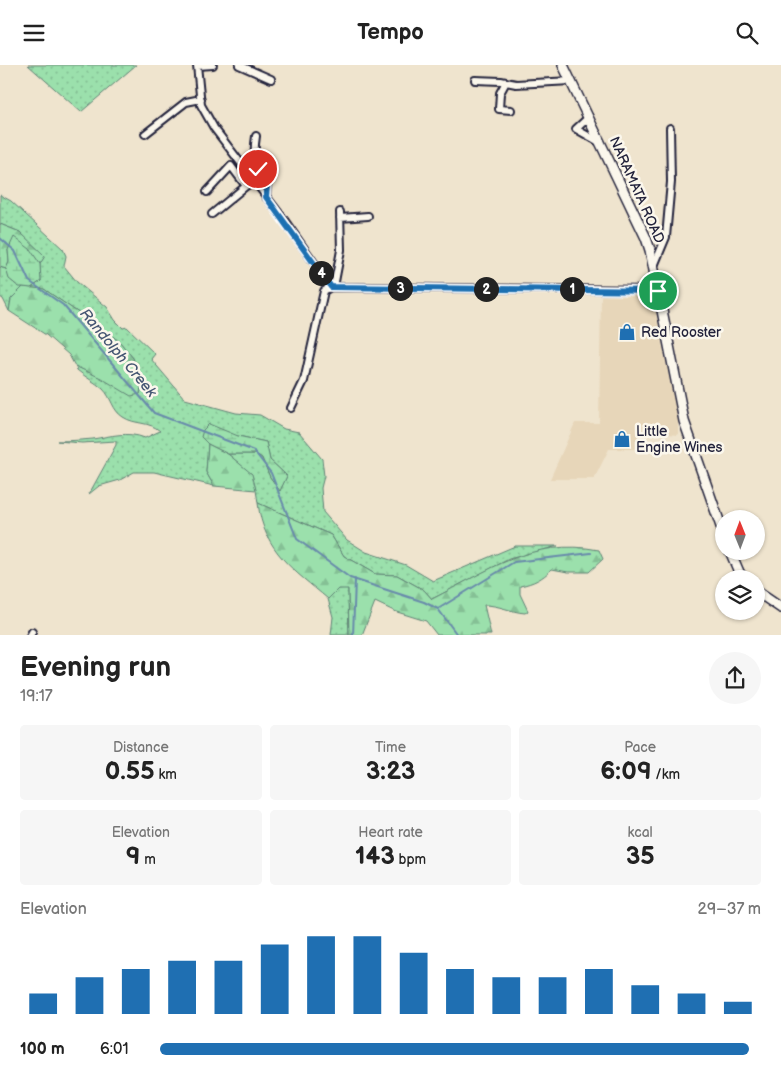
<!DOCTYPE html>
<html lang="en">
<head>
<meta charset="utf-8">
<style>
  :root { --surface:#fff; --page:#f6f6f6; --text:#222; --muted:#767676; --accent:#1f6fb2 }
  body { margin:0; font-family:"Balsamiq Sans",sans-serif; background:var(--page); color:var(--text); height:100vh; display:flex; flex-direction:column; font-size:19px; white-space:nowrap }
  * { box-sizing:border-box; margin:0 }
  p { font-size:16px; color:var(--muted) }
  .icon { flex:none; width:28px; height:28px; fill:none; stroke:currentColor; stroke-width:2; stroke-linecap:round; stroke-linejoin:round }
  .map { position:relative; height:570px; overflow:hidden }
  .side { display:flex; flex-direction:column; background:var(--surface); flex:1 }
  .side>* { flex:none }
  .needle { width:32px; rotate:359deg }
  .tools { position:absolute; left:715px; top:445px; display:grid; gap:10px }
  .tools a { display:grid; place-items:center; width:50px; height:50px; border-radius:50%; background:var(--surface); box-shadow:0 1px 4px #0004; font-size:25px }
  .pin { position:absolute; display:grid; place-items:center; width:42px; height:42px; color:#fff; margin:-21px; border:2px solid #fff; border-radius:50%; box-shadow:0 1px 5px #0007 }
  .km { position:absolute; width:25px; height:25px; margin:-12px; border-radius:50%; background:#222; color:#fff; font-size:14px; line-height:25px; text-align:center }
  .round { display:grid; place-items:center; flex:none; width:52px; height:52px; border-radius:26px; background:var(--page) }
  .summary { display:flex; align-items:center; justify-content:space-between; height:85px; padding:0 20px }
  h1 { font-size:28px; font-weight:700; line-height:38px }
  .figures { display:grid; grid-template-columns:repeat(3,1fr); gap:8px; height:85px; padding:5px 20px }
  .figures div { display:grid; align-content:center; border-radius:5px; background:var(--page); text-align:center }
  .figures b { font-size:25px; font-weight:700 }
  .figures small { font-size:14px; font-weight:400 }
  .figures p { font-size:14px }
  .chart { height:140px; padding:10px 20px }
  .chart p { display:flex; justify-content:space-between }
  .chart svg { width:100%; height:90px; margin-top:5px; stroke:var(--accent); stroke-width:6 }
  ul { padding:0 20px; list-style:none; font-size:16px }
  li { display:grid; grid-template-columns:80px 60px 1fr; align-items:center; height:38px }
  li i { height:12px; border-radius:6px; background:var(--accent) }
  header { display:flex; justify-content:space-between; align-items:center; height:65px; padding:0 20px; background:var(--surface); font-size:22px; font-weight:700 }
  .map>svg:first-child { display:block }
  .built { fill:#e7d6b9 }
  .grass { fill:url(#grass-dots); stroke:#5e8174 }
  .forest { fill:url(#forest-firs); stroke:#5e8174 }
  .wetland { fill:url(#wetland-marsh); stroke:#5e8174 }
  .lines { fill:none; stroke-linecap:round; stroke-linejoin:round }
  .stream { stroke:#688aab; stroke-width:2 }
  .minor-casing { stroke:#22223b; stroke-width:10 }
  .secondary-casing { stroke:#22223b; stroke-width:12 }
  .minor { stroke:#fbf7ec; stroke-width:6 }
  .secondary { stroke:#fbf7ec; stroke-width:9 }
  .route-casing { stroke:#fff; stroke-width:10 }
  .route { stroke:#1f6fb2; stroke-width:6 }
  .labels { text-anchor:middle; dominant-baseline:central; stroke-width:5; stroke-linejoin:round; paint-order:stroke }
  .street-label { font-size:14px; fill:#22223b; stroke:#fbf7ec }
  .poi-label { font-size:14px; fill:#22223b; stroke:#fbf7ec; text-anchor:start }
  .water-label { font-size:15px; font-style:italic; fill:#455673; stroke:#fbf7ec }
</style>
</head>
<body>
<header><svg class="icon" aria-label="menu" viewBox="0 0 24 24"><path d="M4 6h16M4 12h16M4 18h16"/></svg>Tempo<svg class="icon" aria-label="search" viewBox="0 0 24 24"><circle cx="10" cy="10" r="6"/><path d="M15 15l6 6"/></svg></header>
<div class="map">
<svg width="781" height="571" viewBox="0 0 781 571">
  <defs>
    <pattern id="grass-dots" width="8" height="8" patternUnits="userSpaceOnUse" patternTransform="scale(1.25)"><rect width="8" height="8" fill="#9be0ac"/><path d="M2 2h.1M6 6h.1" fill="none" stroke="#85c095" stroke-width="1.8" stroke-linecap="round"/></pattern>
    <pattern id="forest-firs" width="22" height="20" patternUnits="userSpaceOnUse" patternTransform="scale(1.25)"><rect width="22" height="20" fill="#9be0ac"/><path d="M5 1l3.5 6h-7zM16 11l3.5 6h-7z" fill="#85c095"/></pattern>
    <pattern id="wetland-marsh" width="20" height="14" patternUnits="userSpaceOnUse" patternTransform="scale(1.25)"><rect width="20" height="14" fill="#9be0ac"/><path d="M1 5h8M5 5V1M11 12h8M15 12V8" fill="none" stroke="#85c095"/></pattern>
  </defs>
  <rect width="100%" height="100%" fill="#efe4ce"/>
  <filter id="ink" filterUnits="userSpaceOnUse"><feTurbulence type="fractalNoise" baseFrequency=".02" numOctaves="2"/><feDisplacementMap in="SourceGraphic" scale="10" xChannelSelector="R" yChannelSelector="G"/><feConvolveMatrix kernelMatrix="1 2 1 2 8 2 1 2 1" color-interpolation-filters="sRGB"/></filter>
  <g filter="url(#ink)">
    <!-- built -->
    <path class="built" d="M601,230L651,231L653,234L678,356V370L668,369L660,367H639L638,384H609L594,414H550L575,358H599Z"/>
    <!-- grass -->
    <path class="grass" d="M28,0H136L81,47Z
      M0,130L11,136L63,184L66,191L64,201L77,217L107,242L115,255L123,263L127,262L155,289L151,294L185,334L236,348L260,350L284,364L299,367L322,394L324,411L321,423L323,447L347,475L366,487L406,500L433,516L515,481H558L509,494L432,534L424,525L397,510L375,509L344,491L331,470L258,438C254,408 250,408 228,389H256L262,393L270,412L280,425L287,411L270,395L266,377L238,371L201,372L208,379L206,407L214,421L154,407H134L120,415L99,421L89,429L116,380V376L82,378L57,376C69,376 81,375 93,374C111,371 127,366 145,373L160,366C149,356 135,360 123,352C112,345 112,333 103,324C95,317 85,312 77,305L75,301L140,329L142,316L133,293L119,276L44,224L31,223L41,216L40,199L44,191L20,167L0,159Z
      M0,202L6,204C9,213 13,221 23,222L11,234L9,246L3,234L0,232Z
      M348,523L349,570H331L333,552L328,534L338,524Z"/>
    <!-- forest -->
    <path class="forest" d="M0,159L20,167L45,191L40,199L29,184L8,185L9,197L6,204L0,202Z
      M23,222L44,224L119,276L133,293L142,316L140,329L131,331L101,313L75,301L69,290L46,270L9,246L11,234Z
      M208,379L228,389L252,409L256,425L214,421L206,407Z
      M258,438L331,470L344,491L375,509L397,510L424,525L432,534C488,506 532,472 599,485L603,494L589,507H568L552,504C542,514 534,518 520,521V529L528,546L525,548C511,547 499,540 484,540L491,570H437L426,556L394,546L375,537L362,570H349L348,524H338L328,534C294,505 264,487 258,438Z"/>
    <!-- wetland -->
    <path class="wetland" d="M14,172L30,184L40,199L41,216L31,223L23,222H19L9,214L6,204L9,197L8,185Z
      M209,359L238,371L266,377L270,395L287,411L280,426L270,412L262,393L256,389H228L208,379L201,372L203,365Z"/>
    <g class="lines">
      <!-- stream -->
      <path class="stream" d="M0,173L15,186L29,216L63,240L154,348L254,386L271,408L297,474L350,513L424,537L438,544L458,571
        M438,544L514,497L591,488
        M353,571L355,514"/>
      <!-- minor casing -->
      <g class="minor-casing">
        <path id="minor" d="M197,0L201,40L214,63L285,156L331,222L324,226L304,316L291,343
          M239,0L271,14
          M197,1L213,0
          M475,15L501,16L516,19L571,16
          M506,17L500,28L499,44L511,45
          M589,52L576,64L599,77
          M145,69L186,37L201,34
          M256,71C254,84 254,92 258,104L268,110L266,132
          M207,127L231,101L246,121L254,116
          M212,149L246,121
          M340,153L368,151
          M654,201L666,172L671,117L670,63
          M331,222L658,225
          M334,222L341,185L340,147
          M30,571L32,567"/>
      </g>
      <!-- secondary casing -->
      <g class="secondary-casing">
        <path id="secondary" d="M563,0L646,173L650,185L684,356L724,470
          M730,486L739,507L743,514
          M756,526L781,543"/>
      </g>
      <!-- minor -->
      <use href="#minor" class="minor"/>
      <!-- secondary -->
      <use href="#secondary" class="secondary"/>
    </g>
  </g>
  <g class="lines" filter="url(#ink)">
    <!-- route casing -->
    <g class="route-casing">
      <path id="route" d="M258,104L268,110L266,132L331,222L658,226"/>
    </g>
    <!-- route -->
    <use href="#route" class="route"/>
  </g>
  <!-- icons -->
  <defs>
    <g id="shop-bare" transform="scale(1.35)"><path d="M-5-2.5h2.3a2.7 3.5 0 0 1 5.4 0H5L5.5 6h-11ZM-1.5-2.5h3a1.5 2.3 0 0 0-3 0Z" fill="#1f6fb2" stroke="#fbf7ec" stroke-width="2.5" paint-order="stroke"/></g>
  </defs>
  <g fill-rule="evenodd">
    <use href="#shop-bare" x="627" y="267"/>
    <use href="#shop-bare" x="622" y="374"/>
  </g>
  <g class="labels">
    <!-- street labels -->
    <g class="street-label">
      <text transform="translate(637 125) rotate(66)">NARAMATA ROAD</text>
    </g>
    <!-- poi labels -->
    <g class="poi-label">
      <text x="641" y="267">Red Rooster</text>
      <text x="636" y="366">Little<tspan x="636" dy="16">Engine Wines</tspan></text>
    </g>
    <!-- water labels -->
    <g class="water-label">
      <text transform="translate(118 288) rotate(50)">Randolph Creek</text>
    </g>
  </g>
</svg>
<div class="tools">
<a><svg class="needle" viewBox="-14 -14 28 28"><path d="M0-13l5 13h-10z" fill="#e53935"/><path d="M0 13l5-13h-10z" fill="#767676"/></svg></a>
<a><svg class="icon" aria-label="layers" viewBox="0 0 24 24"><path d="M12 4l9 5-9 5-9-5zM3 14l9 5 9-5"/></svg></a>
</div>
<div class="pin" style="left:658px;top:226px;background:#1e9e55"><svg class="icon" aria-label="arrive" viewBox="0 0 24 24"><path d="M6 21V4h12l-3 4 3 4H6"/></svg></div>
<div class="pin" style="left:258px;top:104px;background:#d93025"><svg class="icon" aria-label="check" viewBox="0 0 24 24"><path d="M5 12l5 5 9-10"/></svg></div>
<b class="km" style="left:572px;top:224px">1</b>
<b class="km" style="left:486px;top:224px">2</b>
<b class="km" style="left:400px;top:223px">3</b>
<b class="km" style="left:321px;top:208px">4</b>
</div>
<section class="side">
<div class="summary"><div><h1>Evening run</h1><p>19:17</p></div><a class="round"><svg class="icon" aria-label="share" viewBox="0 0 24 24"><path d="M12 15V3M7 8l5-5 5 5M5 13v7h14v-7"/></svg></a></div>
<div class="figures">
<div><p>Distance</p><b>0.55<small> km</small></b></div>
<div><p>Time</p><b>3:23</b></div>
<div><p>Pace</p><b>6:09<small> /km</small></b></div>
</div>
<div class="figures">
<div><p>Elevation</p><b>9<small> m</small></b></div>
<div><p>Heart rate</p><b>143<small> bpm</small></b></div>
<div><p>kcal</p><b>35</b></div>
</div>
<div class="chart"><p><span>Elevation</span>29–37 m</p>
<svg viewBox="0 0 160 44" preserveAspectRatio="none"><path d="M5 44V34M15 44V26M25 44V22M35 44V18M45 44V18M55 44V10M65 44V6M75 44V6M85 44V14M95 44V22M105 44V26M115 44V26M125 44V22M135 44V30M145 44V34M155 44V38"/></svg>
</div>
<ul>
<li><b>100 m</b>6:01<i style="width:98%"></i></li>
</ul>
</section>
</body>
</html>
